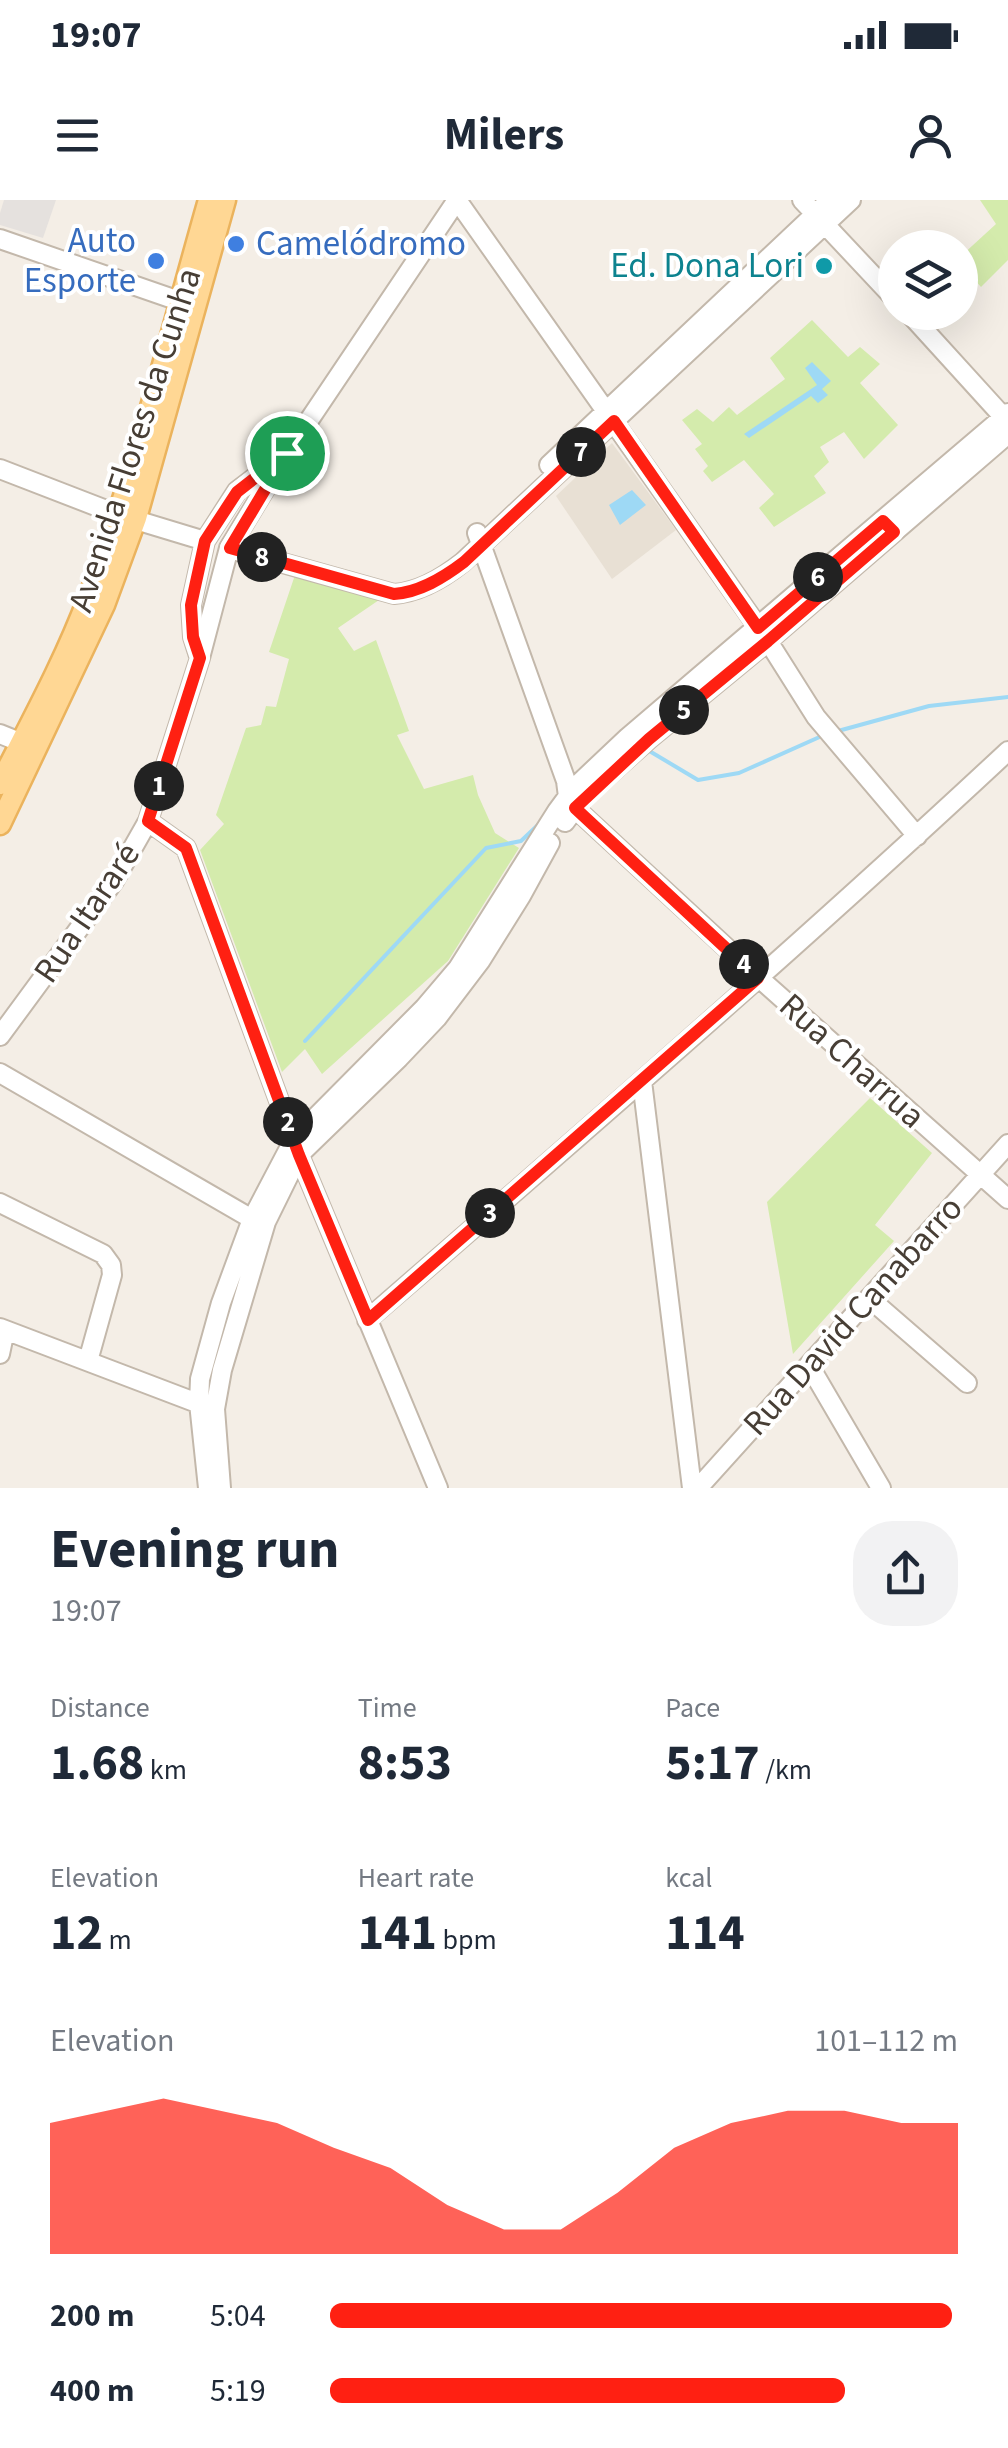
<!DOCTYPE html>
<html lang="en">
<head>
<meta charset="utf-8">
<style>
  :root { --surface:#fff; --page:#f2f2f3; --text:#1f2937; --muted:#747a83; --accent:#ff2012 }
  body { margin:0; font-family:"Source Sans 3",sans-serif; background:var(--page); color:var(--text); height:100vh; display:flex; flex-direction:column; font-size:38px; white-space:nowrap }
  * { box-sizing:border-box; margin:0 }
  p { font-size:32px; color:var(--muted) }
  .icon { flex:none; width:55px; height:55px; fill:none; stroke:currentColor; stroke-width:2; stroke-linecap:round; stroke-linejoin:round }
  .map { position:relative; height:1288px; overflow:hidden }
  .details { display:flex; flex-direction:column; background:var(--surface); flex:1 }
  .details>* { flex:none }
  .controls { position:absolute; left:878px; top:30px; display:grid; gap:20px }
  .controls a { display:grid; place-items:center; width:100px; height:100px; border-radius:50%; background:var(--surface); box-shadow:0 10px 40px #0002; font-size:50px }
  .pin { position:absolute; display:grid; place-items:center; width:85px; height:85px; color:#fff; margin:-42px; border:5px solid #fff; border-radius:50%; box-shadow:0 2px 10px #0007 }
  .km { position:absolute; width:50px; height:50px; margin:-25px; border-radius:50%; background:#222; color:#fff; font-size:28px; line-height:50px; text-align:center }
  .round { display:grid; place-items:center; flex:none; width:105px; height:105px; border-radius:40px; background:var(--page) }
  .summary { display:flex; align-items:center; justify-content:space-between; height:170px; padding:0 50px }
  h1 { font-size:55px; font-weight:700; line-height:75px }
  .figures { display:grid; grid-template-columns:repeat(3,1fr); gap:15px; height:170px; padding:10px 50px }
  .figures div { display:grid; align-content:center }
  .figures b { font-size:50px; font-weight:700 }
  .figures small { font-size:28px; font-weight:400 }
  .figures p { font-size:28px }
  .chart { height:280px; padding:20px 50px }
  .chart p { display:flex; justify-content:space-between }
  .chart svg { width:100%; height:180px; margin-top:10px; fill:var(--accent); opacity:.7 }
  ul { padding:0 50px; list-style:none; font-size:32px }
  li { display:grid; grid-template-columns:160px 120px 1fr; align-items:center; height:75px }
  li i { height:25px; border-radius:12px; background:var(--accent) }
  .status { display:flex; justify-content:space-between; align-items:center; height:70px; padding:0 50px; background:var(--surface); direction:ltr }
  .status svg { height:28px; fill:currentColor }
  header { display:flex; justify-content:space-between; align-items:center; height:130px; padding:0 50px; background:var(--surface); font-size:45px; font-weight:700 }
  .map>svg:first-child { display:block }
  .residential { fill:#e8e0d4 }
  .green { fill:#d4ebac }
  .parking { fill:#e5e1de }
  .water { fill:#9ed9f5 }
  .lines { fill:none; stroke-linecap:round; stroke-linejoin:round }
  .stream { stroke:#9ed9f5; stroke-width:4 }
  .minor-casing { stroke:#c3b8ab; stroke-width:22 }
  .major-casing { stroke:#ebb35d; stroke-width:25 }
  .minor { stroke:#fff; stroke-width:18 }
  .major { stroke:#ffd794; stroke-width:20 }
  .route-casing { stroke:#fff; stroke-width:20 }
  .route { stroke:#ff2012; stroke-width:12 }
  .shop-dot { fill:#3f7fe0; stroke:#fff; stroke-width:4 }
  .culture-dot { fill:#0f9aa8; stroke:#fff; stroke-width:4 }
  .labels { text-anchor:middle; dominant-baseline:central; stroke-width:8; stroke-linejoin:round; paint-order:stroke }
  .shop-label { font-size:35px; fill:#366cbe; stroke:#fff; text-anchor:end }
  .culture-label { font-size:35px; fill:#0d838f; stroke:#fff; text-anchor:end }
  .street-label { font-size:35px; fill:#473e35; stroke:#fff }
</style>
</head>
<body>
<div class="status"><b>19:07</b><svg viewBox="0 0 49 12"><path d="M0 12V9h3v3zM5 12V6h3v6zM10 12V3h3v9zM15 12V0h3v12zM26 1h20v11H26zM47 4h2v5h-2z"/></svg></div>
<header><svg class="icon" aria-label="menu" viewBox="0 0 24 24"><path d="M4 6h16M4 12h16M4 18h16"/></svg>Milers<svg class="icon" aria-label="person" viewBox="0 0 24 24"><circle cx="12" cy="8" r="4"/><path d="M4 21q1-7 8-7t8 7"/></svg></header>
<div class="map">
<svg width="1008" height="1288" viewBox="0 0 1008 1288">
  <rect width="100%" height="100%" fill="#f4eee6"/>
  <!-- residential -->
  <path class="residential" d="M612,243L676,330L612,379L556,296Z"/>
  <!-- green -->
  <path class="green" d="M980,0H1008V60L981,87L960,64V57L996,24Z
    M812,120L848,157L860,147L880,164L860,183L898,225L864,259L844,232L820,247L829,262L814,276L826,293L774,327L759,308L774,294L744,260L712,282L703,271L708,266L695,249L702,244L682,220L697,209L713,222L729,207L737,215L785,179L770,158Z
    M295,375L379,400L338,428L354,451L376,440L409,531L397,535L424,589L473,575L478,595L495,633L519,648L448,761L322,874L305,849L282,872L200,650L224,624L216,615L246,528L261,525L266,506L276,507L289,459L269,452Z
    M870,898L932,953L875,1025L894,1041L793,1154L767,1002Z"/>
  <!-- parking -->
  <path class="parking" d="M4,0H56L43,38L0,25V13Z"/>
  <!-- water -->
  <path class="water" d="M812,162L831,181L822,189L828,195L818,203L811,196L749,238L744,234L817,185L805,168Z
    M632,290L646,305L620,325L609,305Z"/>
  <g class="lines">
    <!-- stream -->
    <path class="stream" d="M838,531L929,506L1008,497
      M646,549L698,580L739,573L824,535
      M305,841L486,648L521,641L539,624"/>
    <!-- minor casing -->
    <g class="minor-casing">
      <path id="minor" d="M457,0L768,441L816,517L917,636
        M802,0L895,99
        M0,39L182,102
        M908,112L1008,222
        M549,265L830,0
        M0,269L119,315L205,341
        M477,333L566,581L568,597L575,608L758,777L1008,999
        M229,348L394,394C420,392 443,378 463,362L851,0
        M199,456L193,437L191,405L205,341L237,291L279,259
        M0,534L32,547
        M148,621L186,648L299,955L438,1288
        M565,622L583,598L649,539L768,441L1008,234
        M0,836L114,681L148,621L200,458L229,348L287,253L457,0
        M0,873L252,1019L260,1021
        M642,881L692,1288
        M0,1003L103,1054L111,1065L112,1075L88,1161
        M869,1098L967,1183
        M367,1120C583,933 799,746 1008,551
        M0,1128L205,1206
        M0,1154L5,1130
        M809,1165L881,1288
        M208,1288L199,1203L200,1179L221,1103L252,1019L294,939L424,808L458,768L557,611L574,588L628,537L1008,213
        M221,1288L215,1209L222,1170L266,1022L299,955L399,858L437,818L481,760L521,696L550,643
        M698,1288L1008,944"/>
    </g>
    <!-- major casing -->
    <g class="major-casing">
      <path id="major" d="M0,584C31,523 65,461 89,397C138,268 171,133 209,0
        M0,624L104,405L136,318L225,0"/>
    </g>
    <!-- minor -->
    <use href="#minor" class="minor"/>
    <!-- major -->
    <use href="#major" class="major"/>
  </g>
  <g class="lines">
    <!-- route casing -->
    <g class="route-casing">
      <path id="route" d="M614,221L758,428L883,321L894,332L768,441L649,539L575,608L758,778L368,1120L299,955L186,648L148,621L200,458L193,437L191,405L205,341L237,292L287,253L230,348L394,394C420,392 443,378 464,362Z"/>
    </g>
    <!-- route -->
    <use href="#route" class="route"/>
  </g>
  <!-- markers -->
  <g class="shop-dot">
    <circle cx="236" cy="44" r="10"/>
    <circle cx="156" cy="61" r="10"/>
  </g>
  <circle class="culture-dot" cx="824" cy="66" r="10"/>
  <g class="labels">
    <!-- shop labels -->
    <g class="shop-label">
      <text x="136" y="41">Auto<tspan x="136" dy="40">Esporte</tspan></text>
      <text x="256" y="44" text-anchor="start">Camelódromo</text>
    </g>
    <!-- culture labels -->
    <g class="culture-label">
      <text x="804" y="66">Ed. Dona Lori</text>
    </g>
    <!-- street labels -->
    <g class="street-label">
      <text transform="translate(135 240) rotate(-72)">Avenida Flores da Cunha</text>
      <text transform="translate(87 713) rotate(-56)">Rua Itararé</text>
      <text transform="translate(852 861) rotate(42)">Rua Charrua</text>
      <text transform="translate(853 1116) rotate(-48)">Rua David Canabarro</text>
    </g>
  </g>
</svg>
<div class="controls">
<a><svg class="icon" aria-label="layers" viewBox="0 0 24 24"><path d="M12 4l9 5-9 5-9-5zM3 14l9 5 9-5"/></svg></a>
</div>
<div class="pin" style="left:287px;top:253px;background:#1e9e55"><svg class="icon" aria-label="arrive" viewBox="0 0 24 24"><path d="M6 21V4h12l-3 4 3 4H6"/></svg></div>
<b class="km" style="left:159px;top:586px">1</b>
<b class="km" style="left:288px;top:922px">2</b>
<b class="km" style="left:490px;top:1013px">3</b>
<b class="km" style="left:744px;top:764px">4</b>
<b class="km" style="left:684px;top:510px">5</b>
<b class="km" style="left:818px;top:377px">6</b>
<b class="km" style="left:581px;top:252px">7</b>
<b class="km" style="left:262px;top:357px">8</b>
</div>
<section class="details">
<div class="summary"><div><h1>Evening run</h1><p>19:07</p></div><a class="round"><svg class="icon" aria-label="share" viewBox="0 0 24 24"><path d="M12 15V3M7 8l5-5 5 5M5 13v7h14v-7"/></svg></a></div>
<div class="figures">
<div><p>Distance</p><b>1.68<small> km</small></b></div>
<div><p>Time</p><b>8:53</b></div>
<div><p>Pace</p><b>5:17<small> /km</small></b></div>
</div>
<div class="figures">
<div><p>Elevation</p><b>12<small> m</small></b></div>
<div><p>Heart rate</p><b>141<small> bpm</small></b></div>
<div><p>kcal</p><b>114</b></div>
</div>
<div class="chart"><p><span>Elevation</span>101–112 m</p>
<svg viewBox="0 0 160 44" preserveAspectRatio="none"><path d="M0 44V12L10 9L20 6L30 9L40 12L50 18L60 23L70 32L80 38L90 38L100 29L110 18L120 12L130 9L140 9L150 12L160 12V44z"/></svg>
</div>
<ul>
<li><b>200 m</b>5:04<i style="width:99%"></i></li>
<li><b>400 m</b>5:19<i style="width:82%"></i></li>
</ul>
</section>
</body>
</html>
